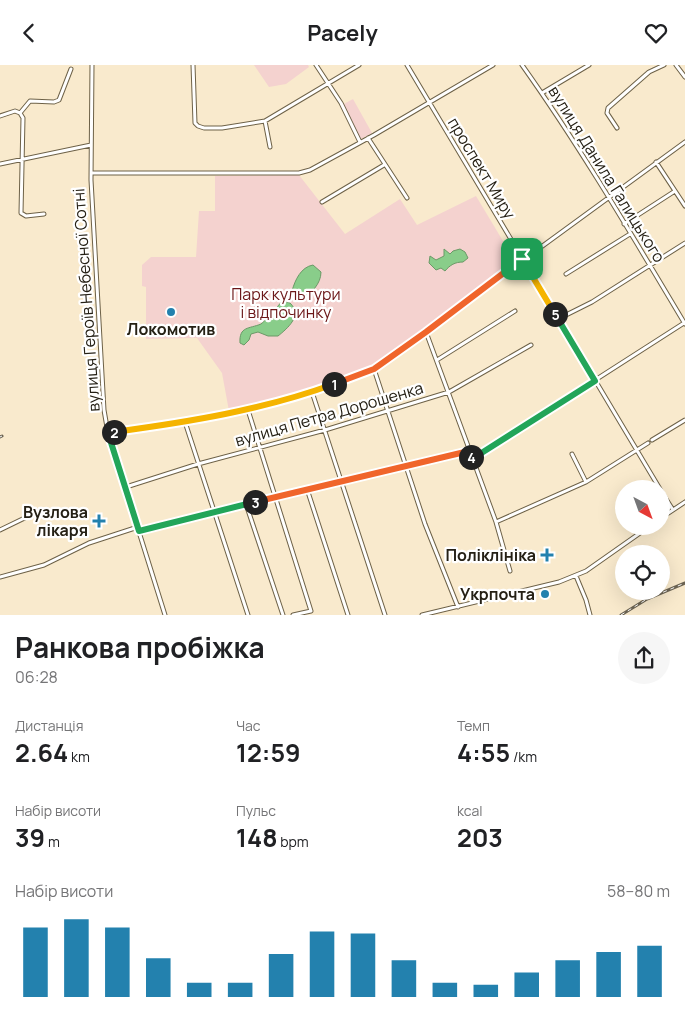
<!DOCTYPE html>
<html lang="uk">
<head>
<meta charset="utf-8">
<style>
  :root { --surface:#fff; --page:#f6f6f6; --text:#202124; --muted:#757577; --accent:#2381ae }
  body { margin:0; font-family:Manrope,sans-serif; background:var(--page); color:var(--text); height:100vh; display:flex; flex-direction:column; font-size:19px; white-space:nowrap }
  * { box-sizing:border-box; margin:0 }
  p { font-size:16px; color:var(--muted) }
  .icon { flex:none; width:28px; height:28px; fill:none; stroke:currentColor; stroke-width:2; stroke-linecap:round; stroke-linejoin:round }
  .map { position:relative; height:550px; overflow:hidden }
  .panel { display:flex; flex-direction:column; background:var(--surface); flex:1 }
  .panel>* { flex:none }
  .needle { width:32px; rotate:139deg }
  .buttons { position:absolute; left:615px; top:415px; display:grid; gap:10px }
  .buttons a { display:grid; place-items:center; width:55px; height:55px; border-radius:50%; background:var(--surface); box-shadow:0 5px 20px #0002; font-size:25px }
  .pin { position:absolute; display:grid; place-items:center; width:42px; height:42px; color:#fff; margin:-21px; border-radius:10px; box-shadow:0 2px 8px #0006 }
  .km { position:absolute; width:25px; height:25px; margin:-12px; border-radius:50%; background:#222; color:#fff; font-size:14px; line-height:25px; text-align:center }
  .round { display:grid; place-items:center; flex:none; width:52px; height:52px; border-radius:26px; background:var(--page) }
  .headline { display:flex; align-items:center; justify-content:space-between; height:85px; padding:0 15px }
  h1 { font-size:28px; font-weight:700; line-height:38px }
  .metrics { display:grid; grid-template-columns:repeat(3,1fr); gap:8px; height:85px; padding:5px 15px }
  .metrics div { display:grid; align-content:center }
  .metrics b { font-size:25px; font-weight:700 }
  .metrics small { font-size:14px; font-weight:400 }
  .metrics p { font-size:14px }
  .chart { height:140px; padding:10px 15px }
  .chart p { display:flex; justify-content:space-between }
  .chart svg { width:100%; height:90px; margin-top:5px; stroke:var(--accent); stroke-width:6 }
  header { display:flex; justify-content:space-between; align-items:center; height:65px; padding:0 15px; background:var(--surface); font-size:22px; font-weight:700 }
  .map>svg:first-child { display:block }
  .green { fill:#f4d2cf }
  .water { fill:#89cd8a; stroke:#6b9967 }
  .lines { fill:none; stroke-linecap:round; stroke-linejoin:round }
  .minor-casing { stroke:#6d6147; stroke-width:5 }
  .minor { stroke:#fff; stroke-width:3 }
  .rail-casing { stroke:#6c6453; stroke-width:3 }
  .rail { stroke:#fff; stroke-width:1; stroke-dasharray:4; stroke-linecap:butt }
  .split-1-casing { stroke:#fff; stroke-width:10 }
  .split-2-casing { stroke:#fff; stroke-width:10 }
  .split-3-casing { stroke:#fff; stroke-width:10 }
  .split-4-casing { stroke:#fff; stroke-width:10 }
  .split-5-casing { stroke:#fff; stroke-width:10 }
  .split-6-casing { stroke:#fff; stroke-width:10 }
  .split-1 { stroke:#f0652b; stroke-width:6 }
  .split-2 { stroke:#f5b400; stroke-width:6 }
  .split-3 { stroke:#22a559; stroke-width:6 }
  .split-4 { stroke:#f0652b; stroke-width:6 }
  .split-5 { stroke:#22a559; stroke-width:6 }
  .split-6 { stroke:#f5b400; stroke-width:6 }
  .poi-dot { fill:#2381ae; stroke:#fff; stroke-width:2 }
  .labels { text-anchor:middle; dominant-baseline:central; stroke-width:4.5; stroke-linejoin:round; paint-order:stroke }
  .street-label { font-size:16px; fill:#252015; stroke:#fff }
  .park-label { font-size:16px; fill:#6b1718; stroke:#fff }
  .poi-label { font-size:16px; font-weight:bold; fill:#252015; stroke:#fff; text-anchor:end }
</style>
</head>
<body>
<header><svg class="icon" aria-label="back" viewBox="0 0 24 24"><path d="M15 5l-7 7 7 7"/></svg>Pacely<svg class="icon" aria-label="heart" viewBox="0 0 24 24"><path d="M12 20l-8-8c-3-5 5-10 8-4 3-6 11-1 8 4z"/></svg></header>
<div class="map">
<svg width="685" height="550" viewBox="0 0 685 550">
  <rect width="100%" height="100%" fill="#f9eacd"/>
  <!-- green -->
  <path class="green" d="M254,0H308L309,2L286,19L269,22Z
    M353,34L372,68L361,74L359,73L342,40Z
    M299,110L345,169L400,134L417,160L476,131L515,196L431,260L372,301L311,324L229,346L222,308L197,273L146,274V222L142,221V200L151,192H196L199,146H215V111Z"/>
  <!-- water -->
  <path class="water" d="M444,184L450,189L453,186L460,184L465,187L468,193L463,197C455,197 450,200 445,206L441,203L436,205L429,198L430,191L436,195L444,191Z
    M313,200L321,207C321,219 311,229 301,234L297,233L292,226C295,215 301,202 313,200Z
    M282,236L290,238C303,250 288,263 278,271H268L258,267L251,269L249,275L244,280L240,278C239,261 249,264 261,259C263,258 281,238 282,236Z"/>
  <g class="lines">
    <!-- minor casing -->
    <g class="minor-casing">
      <path id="minor" d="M92,0L91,115L104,345L108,368L165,550
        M193,0L195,58L198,61L204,63H222L265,56L359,0
        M316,0L341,38L360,77
        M407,0L660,424
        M522,0C581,83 633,172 685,259
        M676,0L685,12
        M542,28L589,0
        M20,48L30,36L54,37L59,35L71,4
        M0,51L15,46L20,48L23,53L21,148L26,151L44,149
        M265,56L270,82
        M617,63L607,48L608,43L649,7L664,0
        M368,73L407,133
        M656,97L685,141
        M0,99L91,80
        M91,108H299L310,105L374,70L493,0
        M322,137L384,100
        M624,159L675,126
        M566,209L630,169
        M558,254L592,237L685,178
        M426,267L496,457L510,506
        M437,295L515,246
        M374,304L425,459L458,542
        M312,327L385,550
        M248,345L311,546L293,550
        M185,357L248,550
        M108,368L185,357L248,345L312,327L374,304L685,77
        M652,375L685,355
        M572,389L586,417
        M472,394L684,258
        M126,422L198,399L325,365L449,327L531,280
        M307,424L348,550
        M661,426L673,445
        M246,439L283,550
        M661,453L685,437
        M496,457L586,417L648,378
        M0,465L37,447
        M139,466L469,386
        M576,511L586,535L590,550
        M0,512L44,500L89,478L138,462
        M422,550L559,517L586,506L650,461"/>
    </g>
    <!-- minor -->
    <use href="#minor" class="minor"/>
    <!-- rail casing -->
    <g class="rail-casing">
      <path id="rail" d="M0,372L2,371
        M621,550L647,534L685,518"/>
    </g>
    <!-- rail -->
    <use href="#rail" class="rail"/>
  </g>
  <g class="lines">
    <!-- split-1 casing -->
    <g class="split-1-casing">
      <path id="split-1" d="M334,319L374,304L426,267L522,194"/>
    </g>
    <!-- split-2 casing -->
    <g class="split-2-casing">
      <path id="split-2" d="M114,367C188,357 263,345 334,319"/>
    </g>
    <!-- split-3 casing -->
    <g class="split-3-casing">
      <path id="split-3" d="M114,367L108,368L139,466L255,437"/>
    </g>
    <!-- split-4 casing -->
    <g class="split-4-casing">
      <path id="split-4" d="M255,437L469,386L471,392"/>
    </g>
    <!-- split-5 casing -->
    <g class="split-5-casing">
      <path id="split-5" d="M471,392L472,394L595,316L555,249"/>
    </g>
    <!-- split-6 casing -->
    <g class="split-6-casing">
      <path id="split-6" d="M522,194L555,249"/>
    </g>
    <!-- split-1 -->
    <use href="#split-1" class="split-1"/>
    <!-- split-2 -->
    <use href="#split-2" class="split-2"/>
    <!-- split-3 -->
    <use href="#split-3" class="split-3"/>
    <!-- split-4 -->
    <use href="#split-4" class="split-4"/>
    <!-- split-5 -->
    <use href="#split-5" class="split-5"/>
    <!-- split-6 -->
    <use href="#split-6" class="split-6"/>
  </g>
  <!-- markers -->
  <g class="poi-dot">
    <circle cx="171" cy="247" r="5"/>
    <path d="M96.5 448.5h5v5h5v5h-5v5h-5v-5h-5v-5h5z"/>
    <path d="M544.5 482.5h5v5h5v5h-5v5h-5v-5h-5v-5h5z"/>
    <circle cx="545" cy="529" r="5"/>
  </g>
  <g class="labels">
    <!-- street labels -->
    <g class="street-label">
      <text transform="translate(482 103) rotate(59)">проспект Миру</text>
      <text transform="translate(607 109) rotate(58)">вулиця Данила Галицького</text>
      <text transform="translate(86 235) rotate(-94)">вулиця Героїв Небесної Сотні</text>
      <text transform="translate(329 349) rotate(-16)">вулиця Петра Дорошенка</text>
    </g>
    <!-- park labels -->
    <g class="park-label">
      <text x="286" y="229">Парк культури<tspan x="286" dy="18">і відпочинку</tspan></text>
    </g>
    <!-- poi labels -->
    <g class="poi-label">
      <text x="171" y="264" text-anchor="middle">Локомотив</text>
      <text x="88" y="447">Вузлова<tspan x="88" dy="18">лікаря</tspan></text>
      <text x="536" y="490">Поліклініка</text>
      <text x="535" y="529">Укрпочта</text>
    </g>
  </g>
</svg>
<div class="buttons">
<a><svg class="needle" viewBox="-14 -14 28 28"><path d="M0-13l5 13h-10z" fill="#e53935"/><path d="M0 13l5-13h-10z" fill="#757577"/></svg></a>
<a><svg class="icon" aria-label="locate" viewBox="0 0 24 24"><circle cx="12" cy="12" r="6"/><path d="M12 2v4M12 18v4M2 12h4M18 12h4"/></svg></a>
</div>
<div class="pin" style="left:522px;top:194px;background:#1e9e55"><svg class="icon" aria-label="arrive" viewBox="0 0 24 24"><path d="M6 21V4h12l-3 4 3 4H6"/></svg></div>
<b class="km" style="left:334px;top:319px">1</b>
<b class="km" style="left:114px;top:367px">2</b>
<b class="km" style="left:255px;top:437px">3</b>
<b class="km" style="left:471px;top:392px">4</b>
<b class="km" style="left:555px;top:249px">5</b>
</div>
<section class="panel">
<div class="headline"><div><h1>Ранкова пробіжка</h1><p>06:28</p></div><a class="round"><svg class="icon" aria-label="share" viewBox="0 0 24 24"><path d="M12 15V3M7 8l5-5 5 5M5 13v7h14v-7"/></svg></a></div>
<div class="metrics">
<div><p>Дистанція</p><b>2.64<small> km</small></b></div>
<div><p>Час</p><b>12:59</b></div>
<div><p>Темп</p><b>4:55<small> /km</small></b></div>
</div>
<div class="metrics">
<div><p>Набір висоти</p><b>39<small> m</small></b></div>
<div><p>Пульс</p><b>148<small> bpm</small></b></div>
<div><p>kcal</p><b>203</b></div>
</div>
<div class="chart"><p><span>Набір висоти</span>58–80 m</p>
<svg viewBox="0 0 160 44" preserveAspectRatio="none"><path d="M5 44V10M15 44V6M25 44V10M35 44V25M45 44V37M55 44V37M65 44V23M75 44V12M85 44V13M95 44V26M105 44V37M115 44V38M125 44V32M135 44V26M145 44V22M155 44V19"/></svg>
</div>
</section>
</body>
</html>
